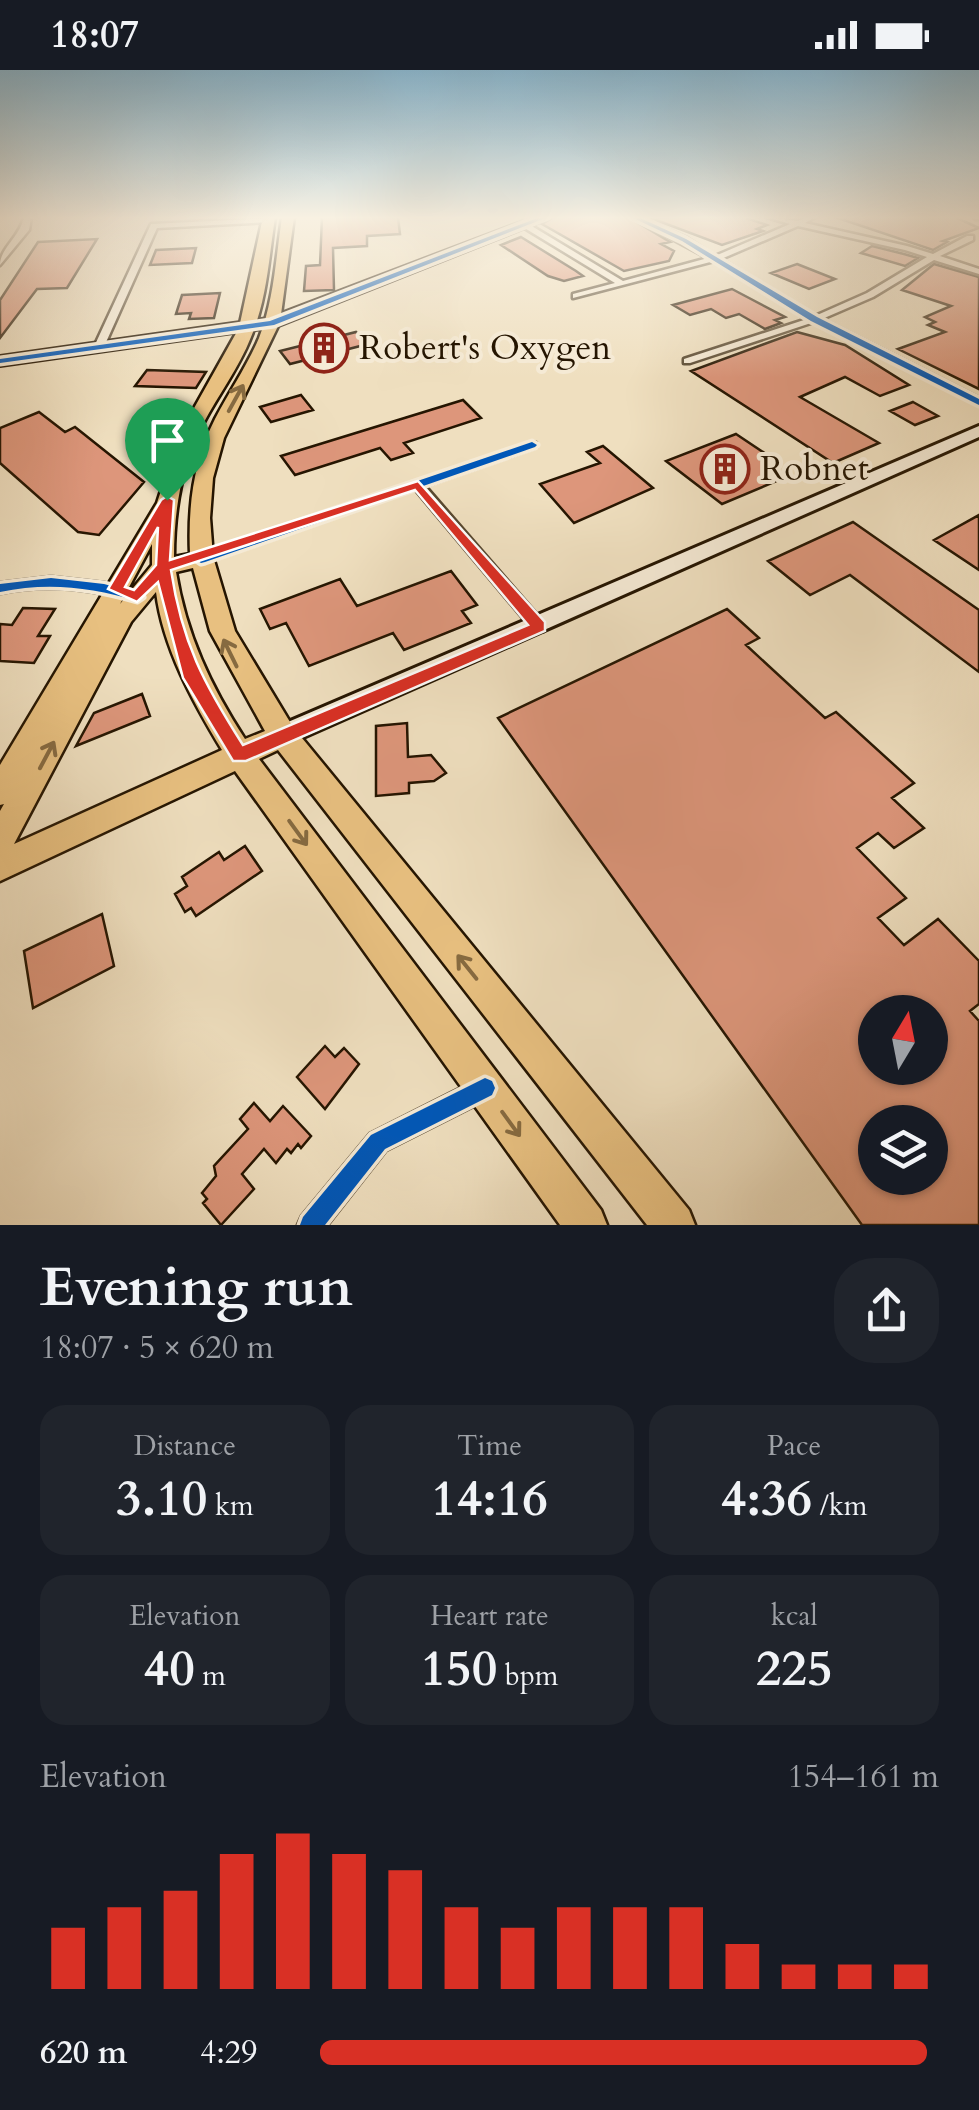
<!DOCTYPE html>
<html lang="en">
<head>
<meta charset="utf-8">
<style>
  :root { --surface:#171b24; --page:#20242c; --text:#f1f3f6; --muted:#9ea1a6; --accent:#d93025 }
  body { margin:0; font-family:Cardo,serif; background:var(--page); color:var(--text); height:100vh; display:flex; flex-direction:column; font-size:38px; white-space:nowrap }
  * { box-sizing:border-box; margin:0 }
  p { font-size:32px; color:var(--muted) }
  .icon { flex:none; width:55px; height:55px; fill:none; stroke:currentColor; stroke-width:2; stroke-linecap:round; stroke-linejoin:round }
  .map { position:relative; height:1155px; overflow:hidden }
  .drawer { display:flex; flex-direction:column; background:var(--surface); flex:1 }
  .drawer>* { flex:none }
  .needle { width:65px; rotate:10deg }
  .fabs { position:absolute; left:858px; top:925px; display:grid; gap:20px }
  .fabs a { display:grid; place-items:center; width:90px; height:90px; border-radius:50%; background:var(--surface); box-shadow:0 2px 8px #0004; font-size:50px }
  .pin { position:absolute; display:grid; place-items:center; width:85px; height:85px; color:#fff; margin:-102px -42px; border-radius:50% 50% 50% 0; rotate:-45deg; box-shadow:0 0 10px #0007 }
  .pin .icon { rotate:45deg }
  .round { display:grid; place-items:center; flex:none; width:105px; height:105px; border-radius:40px; background:var(--page) }
  .head { display:flex; align-items:center; justify-content:space-between; height:170px; padding:0 40px }
  h1 { font-size:55px; font-weight:700; line-height:75px }
  .metrics { display:grid; grid-template-columns:repeat(3,1fr); gap:15px; height:170px; padding:10px 40px }
  .metrics div { display:grid; align-content:center; border-radius:25px; background:var(--page); text-align:center }
  .metrics b { font-size:50px; font-weight:700 }
  .metrics small { font-size:28px; font-weight:400 }
  .metrics p { font-size:28px }
  .chart { height:280px; padding:20px 40px }
  .chart p { display:flex; justify-content:space-between }
  .chart svg { width:100%; height:180px; margin-top:10px; stroke:var(--accent); stroke-width:6 }
  ul { padding:0 40px; list-style:none; font-size:32px }
  li { display:grid; grid-template-columns:160px 120px 1fr; align-items:center; height:75px }
  li i { height:25px; border-radius:12px; background:var(--accent) }
  .status { display:flex; justify-content:space-between; align-items:center; height:70px; padding:0 50px; background:var(--surface); direction:ltr }
  .status svg { height:28px; fill:currentColor }
  .map>svg:first-child { display:block }
  .building { fill:#dd967b; stroke:#251501; stroke-width:2.5; fill-rule:evenodd }
  .lines { fill:none; stroke-linecap:round; stroke-linejoin:round }
  .street-casing { stroke:#584830; stroke-width:5 }
  .secondary-casing { stroke:#251501; stroke-width:6 }
  .primary-casing { stroke:#251501; stroke-width:5 }
  .street { fill:#f5ead5; fill-rule:evenodd }
  .secondary { fill:#f5ead5; fill-rule:evenodd }
  .primary { fill:#e8c080; fill-rule:evenodd }
  .cycleway-casing { stroke:#f5ead5; stroke-width:7 }
  .cycleway { fill:#0057b8; fill-rule:evenodd }
  .oneway { stroke:#866a40 }
  .route { fill:#d93025; stroke:#fff; stroke-width:2.5; fill-rule:evenodd }
  .labels { text-anchor:middle; dominant-baseline:central; stroke-width:8; stroke-linejoin:round; paint-order:stroke }
  .far-poi-label { font-size:35px; fill:#251501; stroke:#f5ead5; text-anchor:start }
</style>
</head>
<body>
<div class="status"><b>18:07</b><svg viewBox="0 0 49 12"><path d="M0 12V9h3v3zM5 12V6h3v6zM10 12V3h3v9zM15 12V0h3v12zM26 1h20v11H26zM47 4h2v5h-2z"/></svg></div>
<div class="map">
<svg width="979" height="1155" viewBox="0 0 979 1155">
  <rect width="100%" height="100%" fill="#efdfbf"/>
  <filter id="stains"><feTurbulence type="fractalNoise" baseFrequency=".002" numOctaves="4"/><feColorMatrix values="0 0 0 0 .2 0 0 0 0 .09 0 0 0 0 .02 0 0 0 .5 -.17"/></filter>
  <radialGradient id="worn" r=".72"><stop offset=".6" stop-color="#630" stop-opacity="0"/><stop offset="1" stop-color="#630" stop-opacity=".3"/></radialGradient>
  <!-- building -->
  <path class="building" d="M322,147H398L400,164L367,166V176L333,178L334,220L304,221L306,196L320,195Z
    M554,147H628L670,172L661,174L674,181L669,191L624,201L542,154Z
    M648,147H743L767,155L757,159L763,161L722,175Z
    M835,147H955L979,158L943,171L947,172L933,180Z
    M521,167L576,201L583,206L564,211L548,206L501,175Z
    M97,169L67,218L37,219L0,268V230L38,172Z
    M872,176L904,184L918,188L905,196L861,183Z
    M196,178L192,193L150,195L156,180Z
    M797,194L835,209L809,219L771,203Z
    M934,194L979,207V319L898,279L945,262L928,255L935,252L925,247L951,236L902,220Z
    M732,219L785,247L775,250L781,253L765,259L739,244L726,248L711,239L690,245L673,235Z
    M220,223L214,248L189,249L191,243L176,244L182,225Z
    M356,262L368,274L290,294L280,281Z
    M797,262L845,275L909,315L880,326L845,307L800,327L879,373L833,393L691,301Z
    M147,300L206,302L196,318L135,316Z
    M301,325L313,340L271,352L260,337Z
    M463,330L481,348L404,373L413,383L391,390L380,378L295,405L281,386Z
    M913,332L938,346L915,355L890,341Z
    M39,342L65,362L75,357L144,412L99,465L78,462L0,393V358Z
    M736,364L769,386L761,390L786,407L722,434L666,391Z
    M603,376L653,418L574,453L540,414L600,393L587,382Z
    M979,445V500L934,470Z
    M853,452L979,540V602L850,505L810,525L768,491Z
    M451,501L477,535L462,541L471,553L404,580L393,563L309,596L286,553L270,559L260,539L340,509L357,536Z
    M23,538L55,539L38,566H50L34,593L0,591V554L12,555Z
    M727,539L759,568L746,575L825,648L836,642L914,713L892,728L924,758L894,778L878,763L857,778L906,828L878,848L904,875L938,849L979,891V934L970,941L979,951V1155H862L498,648ZM875,942H930V998H875ZM875,1052H930V1108H875Z
    M142,624L150,646L76,676L94,643Z
    M407,653L408,687L431,685L446,703L434,711L409,713V723L376,726V656Z
    M245,776L262,801L196,846L191,838L185,842L175,824L187,816L182,807L219,782L224,790Z
    M102,844L114,896L33,938L24,881Z
    M325,976L335,987L344,978L359,994L325,1039L297,1007Z
    M254,1033L270,1051L283,1036L311,1066L301,1078L298,1074L291,1083L287,1079L276,1093L264,1079L242,1104L254,1119L221,1155L203,1133L207,1129L202,1123L216,1106L214,1096L248,1059L240,1049Z"/>
  <g class="lines">
    <!-- street casing -->
    <g class="street-casing">
      <path id="street" d="M24,147H31L29,160L0,195C0,178 20,167 24,147Z
        M631,147H639L687,168L715,186L790,154L767,147L797,151L807,147H815L805,153L907,176L933,184L967,166H973V170L940,186L979,199V204L934,190L873,227L822,249L979,328V335L814,252L690,293H684V289L807,249L714,191L573,228V224L615,213L518,154L525,152L623,211L708,188ZM798,156L905,180L927,187L867,223L815,246L721,189Z
        M974,147H979V149H975Z
        M272,148L269,152L157,158L103,279L95,281L93,279L151,154Z
        M532,372L536,373V377L425,416L544,553L546,557L544,561H534L415,419L206,492L201,494L194,489L196,486Z
        M51,507L104,513L142,523L144,527L137,532C91,518 47,513 0,523V513Z
        M485,1006L493,1010L497,1018L493,1026L386,1080L327,1155H298L302,1146L370,1064Z"/>
    </g>
    <!-- secondary casing -->
    <g class="secondary-casing">
      <path id="secondary" d="M536,147H550L276,256L0,295V287L268,249Z
        M979,356V367L292,672L283,675L274,672L271,665L274,658Z"/>
    </g>
    <!-- primary casing -->
    <g class="primary-casing">
      <path id="primary" d="M263,147H275C269,187 267,229 251,267C239,298 218,325 203,354C181,396 174,440 174,487L190,484C188,437 193,392 215,349C229,322 247,296 259,268C274,230 276,187 282,147H294L280,252L224,368L213,408L210,448L213,487L235,561L293,657L689,1140L695,1155H647L278,680L259,689L601,1140L607,1155H560L235,701L0,811V741L4,734L0,735V695L157,433L179,365L239,258ZM152,474V495L120,534ZM193,498L210,561L265,661L245,669C211,617 186,564 176,502ZM156,522C163,578 193,632 222,680L14,774L131,552Z"/>
    </g>
    <!-- street -->
    <use href="#street" class="street"/>
    <!-- secondary -->
    <use href="#secondary" class="secondary"/>
    <!-- primary -->
    <use href="#primary" class="primary"/>
    <!-- cycleway casing -->
    <g class="cycleway-casing">
      <path id="cycleway" d="M540,147H548L274,255L0,293V289L270,251Z
        M631,147H638L686,169L817,247L979,329V335L811,251L682,171Z
        M532,372L537,375L535,377L205,492L201,493L195,489L197,486Z
        M51,508L104,514L141,524L143,527L137,531C91,517 47,512 0,522V514Z
        M485,1008L492,1011L495,1018L492,1025L385,1079L325,1155H300L303,1147L371,1065Z"/>
    </g>
    <!-- cycleway -->
    <use href="#cycleway" class="cycleway"/>
  </g>
  <!-- one-way arrows -->
  <defs><path id="oneway-shaft" d="M-6 0H5M1.5-3L5.5 0L1.5 3" fill="none" stroke-width="1.6" stroke-linecap="round" stroke-linejoin="round" transform="scale(2.5)"/></defs>
  <g class="oneway">
    <use href="#oneway-shaft" transform="translate(236 328) rotate(-61)"/>
    <use href="#oneway-shaft" transform="translate(230 583) rotate(-116)"/>
    <use href="#oneway-shaft" transform="translate(47 685) rotate(-62)"/>
    <use href="#oneway-shaft" transform="translate(298 763) rotate(54)"/>
    <use href="#oneway-shaft" transform="translate(467 897) rotate(-129)"/>
    <use href="#oneway-shaft" transform="translate(511 1054) rotate(54)"/>
  </g>
  <!-- sky -->
  <linearGradient id="sky" x2="0" y2="1"><stop stop-color="#89b8d2"/><stop offset="0.48" stop-color="#f8f1e2"/><stop offset="1" stop-color="#f8f1e2" stop-opacity="0"/></linearGradient>
  <rect width="979" height="308" fill="url(#sky)"/>
  <!-- route -->
  <path class="route" d="M418,411L545,552V561L246,691H233L183,608L158,512L137,532L108,519L161,430L167,426L174,430L170,490ZM415,420L528,555L243,675C204,614 182,573 171,500ZM158,457L156,495L134,520L125,517Z"/>
  <!-- icons -->
  <defs>
    <g id="building-ring" transform="scale(2.5)"><circle r="9.5" fill="#f5ead5" stroke="#8f2418" stroke-width="1.5"/><path d="M-4-6H4V6H1V3H-1V6H-4ZM-2.5-4.3h1.7v1.8h-1.7ZM.8-4.3h1.7v1.8H.8ZM-2.5-1h1.7V.8h-1.7ZM.8-1h1.7V.8H.8Z" fill="#8f2418"/></g>
  </defs>
  <g fill-rule="evenodd">
    <use href="#building-ring" x="324" y="278"/>
    <use href="#building-ring" x="725" y="399"/>
  </g>
  <g class="labels">
    <!-- far-poi labels -->
    <g class="far-poi-label">
      <text x="359" y="278">Robert's Oxygen</text>
      <text x="760" y="399">Robnet</text>
    </g>
  </g>
  <rect width="100%" height="100%" filter="url(#stains)"/>
  <rect width="100%" height="100%" fill="url(#worn)"/>
</svg>
<div class="fabs">
<a><svg class="needle" viewBox="-14 -14 28 28"><path d="M0-13l5 13h-10z" fill="#e53935"/><path d="M0 13l5-13h-10z" fill="#9ea1a6"/></svg></a>
<a><svg class="icon" aria-label="layers" viewBox="0 0 24 24"><path d="M12 4l9 5-9 5-9-5zM3 14l9 5 9-5"/></svg></a>
</div>
<div class="pin" style="left:167px;top:430px;background:#1e9e55"><svg class="icon" aria-label="arrive" viewBox="0 0 24 24"><path d="M6 21V4h12l-3 4 3 4H6"/></svg></div>
</div>
<section class="drawer">
<div class="head"><div><h1>Evening run</h1><p>18:07 · 5 × 620 m</p></div><a class="round"><svg class="icon" aria-label="share" viewBox="0 0 24 24"><path d="M12 15V3M7 8l5-5 5 5M5 13v7h14v-7"/></svg></a></div>
<div class="metrics">
<div><p>Distance</p><b>3.10<small> km</small></b></div>
<div><p>Time</p><b>14:16</b></div>
<div><p>Pace</p><b>4:36<small> /km</small></b></div>
</div>
<div class="metrics">
<div><p>Elevation</p><b>40<small> m</small></b></div>
<div><p>Heart rate</p><b>150<small> bpm</small></b></div>
<div><p>kcal</p><b>225</b></div>
</div>
<div class="chart"><p><span>Elevation</span>154–161 m</p>
<svg viewBox="0 0 160 44" preserveAspectRatio="none"><path d="M5 44V29M15 44V24M25 44V20M35 44V11M45 44V6M55 44V11M65 44V15M75 44V24M85 44V29M95 44V24M105 44V24M115 44V24M125 44V33M135 44V38M145 44V38M155 44V38"/></svg>
</div>
<ul>
<li><b>620 m</b>4:29<i style="width:98%"></i></li>
</ul>
</section>
</body>
</html>
